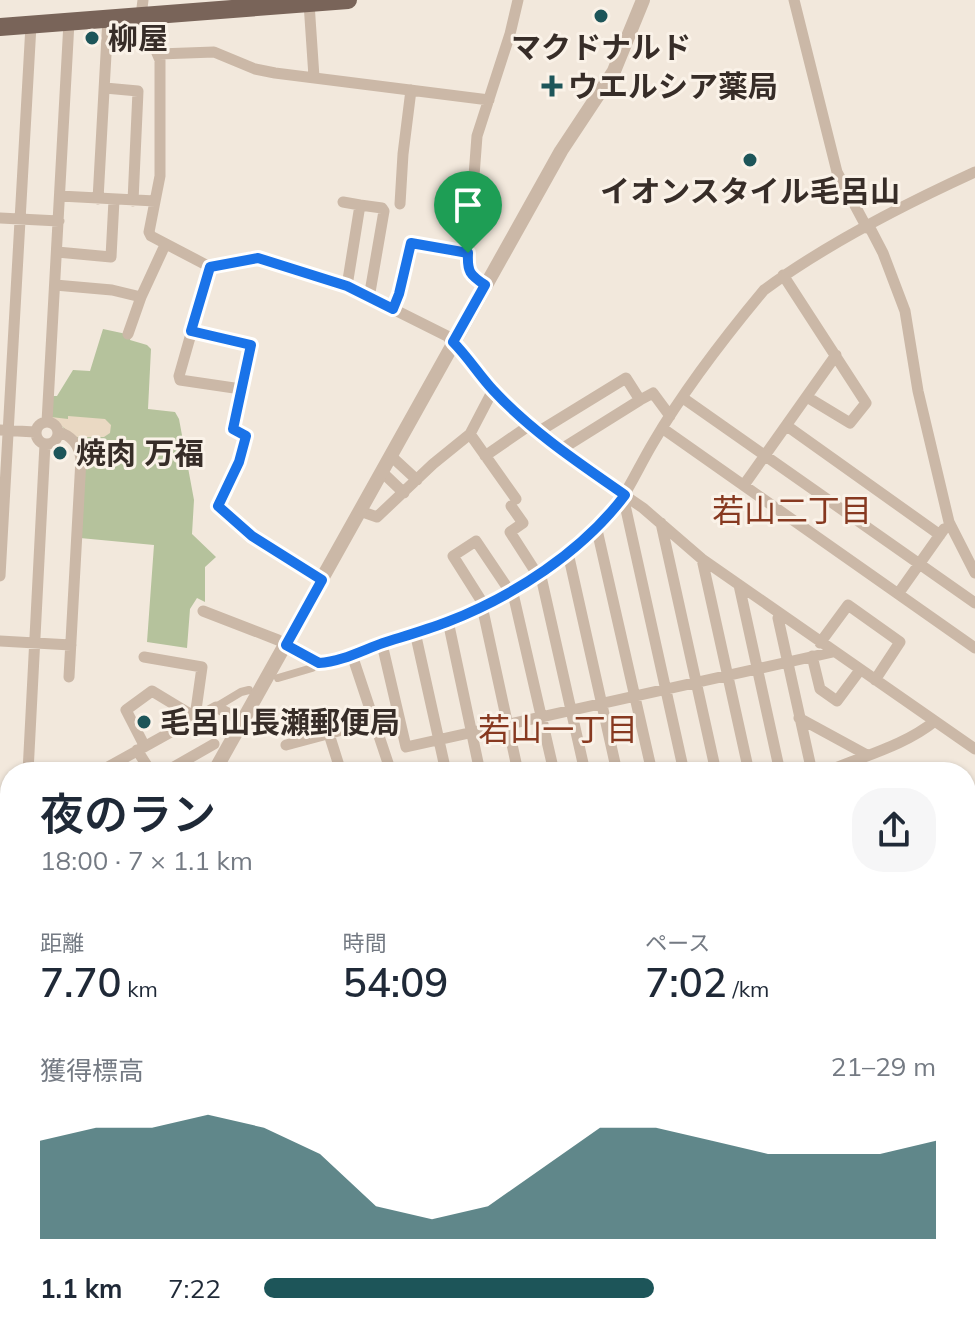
<!DOCTYPE html>
<html lang="ja">
<head>
<meta charset="utf-8">
<style>
  :root { --surface:#fff; --page:#f6f6f7; --text:#1f2937; --muted:#747a83; --accent:#1d5559 }
  body { margin:0; font-family:Mulish,"Noto Sans JP",sans-serif; background:var(--page); color:var(--text); height:100vh; display:flex; flex-direction:column; font-size:30px; white-space:nowrap }
  * { box-sizing:border-box; margin:0 }
  p { font-size:26px; color:var(--muted) }
  .icon { flex:none; width:44px; height:44px; fill:none; stroke:currentColor; stroke-width:2; stroke-linecap:round; stroke-linejoin:round }
  .map { position:relative; flex:1; overflow:hidden }
  .panel { position:absolute; left:0px; top:762px; width:976px; height:572px; display:flex; flex-direction:column; background:var(--surface); border-radius:32px 32px 0 0; box-shadow:0 2px 6px #0004 }
  .panel>* { flex:none }
  .pin { position:absolute; display:grid; place-items:center; width:68px; height:68px; color:#fff; margin:-82px -34px; border-radius:50% 50% 50% 0; rotate:-45deg; box-shadow:0 0 8px #0007 }
  .pin .icon { rotate:45deg }
  .round { display:grid; place-items:center; flex:none; width:84px; height:84px; border-radius:32px; background:var(--page) }
  .headline { display:flex; align-items:center; justify-content:space-between; height:136px; padding:0 40px }
  h1 { font-size:44px; font-weight:600; line-height:60px }
  .stats { display:grid; grid-template-columns:repeat(3,1fr); gap:12px; height:136px; padding:8px 40px }
  .stats div { display:grid; align-content:center }
  .stats b { font-size:40px; font-weight:600 }
  .stats small { font-size:22px; font-weight:400 }
  .stats p { font-size:22px }
  .chart { height:224px; padding:16px 40px }
  .chart p { display:flex; justify-content:space-between }
  .chart svg { width:100%; height:144px; margin-top:8px; fill:var(--accent); opacity:.7 }
  ul { padding:0 40px; list-style:none; font-size:26px }
  li { display:grid; grid-template-columns:128px 96px 1fr; align-items:center; height:60px }
  li i { height:20px; border-radius:10px; background:var(--accent) }
  .map>svg:first-child { display:block }
  .green { fill:#b5c29c }
  .plaza { fill:#ead9c3 }
  .lines { fill:none; stroke-linecap:round; stroke-linejoin:round }
  .stream { stroke:#7aadb0; stroke-width:3 }
  .pedestrian { stroke:#cbb8a7; stroke-width:8 }
  .minor { stroke:#cbb8a7; stroke-width:11 }
  .tertiary { stroke:#cbb8a7; stroke-width:14 }
  .primary { stroke:#796459; stroke-width:18 }
  .rail { stroke:#372d28; stroke-width:3; stroke-dasharray:2 6; stroke-linecap:butt }
  .route-casing { stroke:#fff; stroke-width:16 }
  .route { stroke:#1a73e8; stroke-width:10 }
  .poi-dot { fill:#1d5559; stroke:#faf2e8; stroke-width:3 }
  .labels { text-anchor:middle; dominant-baseline:central; stroke-width:6; stroke-linejoin:round; paint-order:stroke }
  .poi-label { font-size:30px; font-weight:bold; fill:#372d28; stroke:#faf2e8; text-anchor:start }
  .neighbourhood-label { font-size:32px; fill:#873920; stroke:#faf2e8 }
</style>
</head>
<body>
<div class="map">
<svg width="975" height="1334" viewBox="0 0 975 1334">
  <rect width="100%" height="100%" fill="#f2e8dc"/>
  <!-- green -->
  <path class="green" d="M103,329L131,335L130,340L147,345L151,349L148,409L175,412L179,419L194,500L192,534L216,557L205,567V602L197,598L190,609L187,648L147,642L154,545L80,538L83,454L59,422L51,418L52,396H57L73,370L90,371Z
    M10,1305V1324H171L173,1334H0V1307Z
    M557,1324H633L647,1334H559Z"/>
  <!-- plaza -->
  <path class="plaza" d="M68,416L105,419L111,425L110,433L104,437H75L51,417L68,419Z"/>
  <g class="lines">
    <!-- stream -->
    <path class="stream" d="M966,1075L975,1064"/>
    <!-- pedestrian -->
    <path class="pedestrian" d="M278,678L312,668
      M216,707L241,692L249,690"/>
    <!-- minor -->
    <path class="minor" d="M143,0L141,16L160,60V176L149,232L151,236L210,267L251,257L314,274L347,286L447,336L493,390L557,449L643,508L702,559L975,749
      M794,0L837,172L867,228
      M309,3L314,77
      M159,54L214,52L255,69L275,73L489,100
      M105,88L138,91L133,201
      M60,196L155,201
      M98,199L108,18
      M343,202L360,205
      M400,204L403,154L411,90
      M0,218L59,221
      M869,226L883,253L905,311L918,391L949,522L975,573
      M57,252L111,257L114,200
      M210,267L179,376L180,380L241,389
      M783,275L866,403L850,423L807,397
      M55,285L112,290L141,297
      M485,285L470,275L467,269L477,136L510,34L518,0
      M347,286L360,205L382,208L384,211L369,298
      M393,309L411,243L468,253
      M191,331L251,345L233,429L246,436L239,462L218,506L252,536L322,580
      M128,334L141,297L165,245
      M683,398L975,603
      M640,400L653,393L670,416
      M36 433a11 11 0 1 1 22 0a11 11 0 1 1-22 0Z
      M47,422L69,22
      M787,426L940,535
      M662,428L975,648
      M0,430L35,432
      M58,432C71,435 79,445 81,459L69,677
      M538,432L626,378L640,400L560,450
      M470,434L516,499
      M391,456L417,480
      M485,456L530,425
      M382,472L404,493
      M744,485L836,355
      M625,496V505L684,772
      M511,506L523,523L510,532L537,574
      M360,511L377,517L433,464L470,434L493,390
      M661,523L716,772
      M597,530L652,772
      M568,553L617,772
      M702,559L749,772
      M540,572L585,772
      M0,576L31,25
      M739,585L780,772
      M512,589L554,772
      M898,594L944,529
      M484,605L453,556L476,541L509,590
      M482,606L518,772
      M203,611L278,640L314,661L325,662C414,637 530,595 597,530C623,505 635,473 653,443C684,390 724,338 764,290C825,245 905,204 975,172
      M780,614L778,618L812,772
      M448,621L480,772
      M415,632L446,772
      M0,641L71,645
      M820,643L848,605L900,642L875,680
      M382,644L406,747L833,652
      M352,655L391,772
      M812,656L820,689L837,701L860,670
      M799,718L867,755
      M329,734L341,772
      M144,745L126,710L152,691L195,717L202,667L144,657
      M286,745L376,721
      M137,750L151,772
      M28,772L45,444
      M99,772L216,707L243,721
      M165,772L214,744
      M826,772C863,756 904,746 935,721
      M0,798L10,801
      M966,799L975,801
      M966,841L975,846
      M0,846L10,834
      M0,866L10,903
      M966,889H975
      M966,945L975,932
      M0,1148L10,1143
      M966,1150L975,1137
      M966,1159L975,1162
      M966,1227L975,1230
      M0,1238L10,1236
      M0,1299L10,1298
      M257,1324L265,1334
      M302,1324L303,1334
      M653,1324L671,1334
      M438,1334L457,1331
      M495,1334L497,1324
      M674,1334L681,1324
      M775,1334L776,1324
      M930,1334L932,1324"/>
    <!-- tertiary -->
    <path class="tertiary" d="M214,772L561,151L614,71L643,0"/>
    <!-- primary -->
    <path class="primary" d="M0,27L348,0"/>
    <!-- rail -->
    <path class="rail" d="M0,806L10,810
      M966,1167L975,1171"/>
  </g>
  <g class="lines">
    <!-- route casing -->
    <g class="route-casing">
      <path id="route" d="M411,243L468,253C467,272 470,275 485,285L453,342C468,357 479,375 493,390C532,432 579,463 625,495C582,552 514,596 447,622C426,630 405,636 383,643C363,650 341,662 319,663L286,645L322,580L252,536L218,506L239,462L246,436L233,429L251,345L191,331L210,267L258,258L347,286L393,309L399,294Z"/>
    </g>
    <!-- route -->
    <use href="#route" class="route"/>
  </g>
  <!-- markers -->
  <g class="poi-dot">
    <circle cx="601" cy="16" r="8"/>
    <circle cx="92" cy="38" r="8"/>
    <path d="M548 74h8v8h8v8h-8v8h-8v-8h-8v-8h8z"/>
    <circle cx="750" cy="160" r="8"/>
    <circle cx="60" cy="453" r="8"/>
    <circle cx="144" cy="722" r="8"/>
  </g>
  <g class="labels">
    <!-- poi labels -->
    <g class="poi-label">
      <text x="108" y="38">柳屋</text>
      <text x="601" y="47" text-anchor="middle">マクドナルド</text>
      <text x="568" y="86">ウエルシア薬局</text>
      <text x="750" y="191" text-anchor="middle">イオンスタイル毛呂山</text>
      <text x="76" y="453">焼肉 万福</text>
      <text x="160" y="722">毛呂山長瀬郵便局</text>
    </g>
    <!-- neighbourhood labels -->
    <g class="neighbourhood-label">
      <text x="792" y="510">若山二丁目</text>
      <text x="558" y="729">若山一丁目</text>
    </g>
  </g>
</svg>
<div class="pin" style="left:468px;top:253px;background:#1e9e55"><svg class="icon" aria-label="arrive" viewBox="0 0 24 24"><path d="M6 21V4h12l-3 4 3 4H6"/></svg></div>
<section class="panel">
<div class="headline"><div><h1>夜のラン</h1><p>18:00 · 7 × 1.1 km</p></div><a class="round"><svg class="icon" aria-label="share" viewBox="0 0 24 24"><path d="M12 15V3M7 8l5-5 5 5M5 13v7h14v-7"/></svg></a></div>
<div class="stats">
<div><p>距離</p><b>7.70<small> km</small></b></div>
<div><p>時間</p><b>54:09</b></div>
<div><p>ペース</p><b>7:02<small> /km</small></b></div>
</div>
<div class="chart"><p><span>獲得標高</span>21–29 m</p>
<svg viewBox="0 0 160 44" preserveAspectRatio="none"><path d="M0 44V14L10 10L20 10L30 6L40 10L50 18L60 34L70 38L80 34L90 22L100 10L110 10L120 14L130 18L140 18L150 18L160 14V44z"/></svg>
</div>
<ul>
<li><b>1.1 km</b>7:22<i style="width:58%"></i></li>
</ul>
</section>
</div>
</body>
</html>
